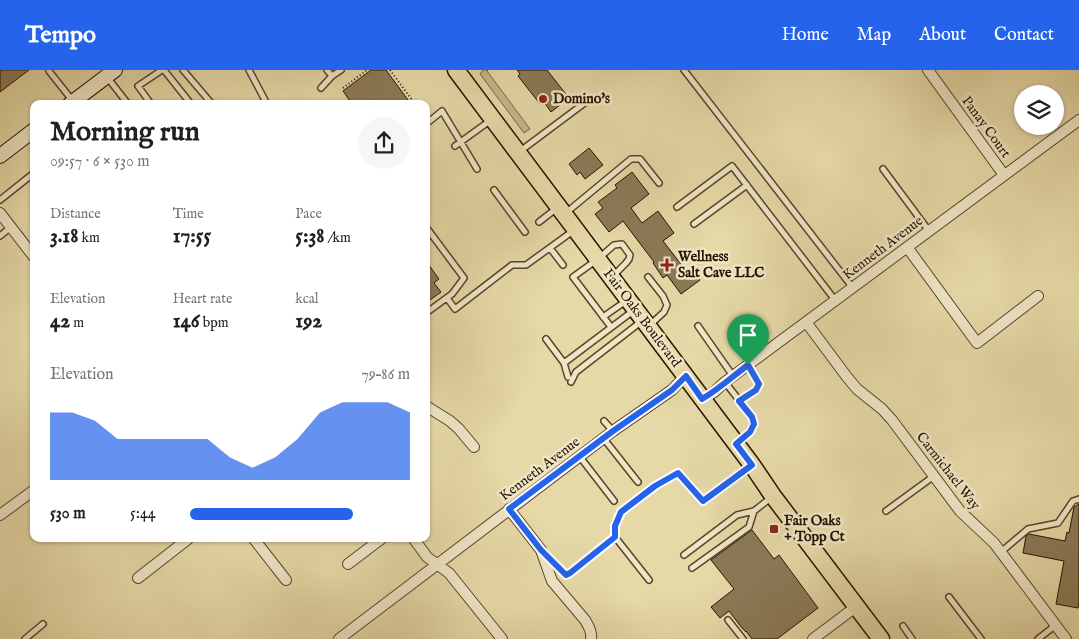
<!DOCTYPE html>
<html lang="en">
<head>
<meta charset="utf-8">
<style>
  :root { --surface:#fff; --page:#f6f6f6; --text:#202124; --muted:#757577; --accent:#2563eb }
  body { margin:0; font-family:"IM FELL English",serif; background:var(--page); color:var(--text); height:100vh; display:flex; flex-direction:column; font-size:19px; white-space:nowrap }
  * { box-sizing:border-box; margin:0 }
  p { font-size:16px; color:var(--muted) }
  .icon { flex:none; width:28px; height:28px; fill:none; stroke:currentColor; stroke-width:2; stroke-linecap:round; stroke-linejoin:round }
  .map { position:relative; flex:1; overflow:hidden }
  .details { position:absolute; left:30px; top:30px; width:400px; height:442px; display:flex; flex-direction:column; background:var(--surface); border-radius:10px; box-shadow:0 1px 4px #0004 }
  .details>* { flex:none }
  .controls { position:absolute; left:1014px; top:15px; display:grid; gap:10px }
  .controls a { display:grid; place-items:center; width:50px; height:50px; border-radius:50%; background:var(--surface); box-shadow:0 1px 4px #0004; font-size:25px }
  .pin { position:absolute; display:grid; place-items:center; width:42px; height:42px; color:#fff; margin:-51px -21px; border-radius:50% 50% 50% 0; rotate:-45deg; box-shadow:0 0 5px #0007 }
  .pin .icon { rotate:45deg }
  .round { display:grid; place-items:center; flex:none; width:52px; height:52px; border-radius:26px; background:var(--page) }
  .headline { display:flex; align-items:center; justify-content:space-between; height:85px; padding:0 20px }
  h1 { font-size:28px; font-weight:800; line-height:38px }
  .stats { display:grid; grid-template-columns:repeat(3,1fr); gap:8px; height:85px; padding:5px 20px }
  .stats div { display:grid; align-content:center }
  .stats b { font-size:21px; font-weight:800 }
  .stats small { font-size:14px; font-weight:400 }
  .stats p { font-size:14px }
  .chart { height:140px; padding:10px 20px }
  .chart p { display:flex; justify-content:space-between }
  .chart svg { width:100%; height:90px; margin-top:5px; fill:var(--accent); opacity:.7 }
  ul { padding:0 20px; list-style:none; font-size:16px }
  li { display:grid; grid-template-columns:80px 60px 1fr; align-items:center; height:38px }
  li i { height:12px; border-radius:6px; background:var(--accent) }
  header { display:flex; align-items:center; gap:30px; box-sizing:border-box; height:70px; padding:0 25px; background:var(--accent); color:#fff }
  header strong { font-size:24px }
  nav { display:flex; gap:28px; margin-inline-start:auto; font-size:18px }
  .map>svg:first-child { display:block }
  .green { fill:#c6b78b; stroke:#776546 }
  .building { fill:#8b7a57; stroke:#281301 }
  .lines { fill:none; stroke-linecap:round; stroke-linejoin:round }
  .service-casing { stroke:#58442a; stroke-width:8 }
  .minor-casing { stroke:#58442a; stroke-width:12 }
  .secondary-casing { stroke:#281301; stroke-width:16 }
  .primary-casing { stroke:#281301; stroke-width:19 }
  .path { stroke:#281301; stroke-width:2; stroke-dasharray:1 2.5; stroke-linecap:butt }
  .service { stroke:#efe6c6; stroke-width:5 }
  .minor { stroke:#efe6c6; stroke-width:10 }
  .secondary { stroke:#efe6c6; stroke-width:14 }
  .primary { stroke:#e6d9a7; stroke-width:16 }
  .route-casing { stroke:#fff; stroke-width:10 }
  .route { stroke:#2563eb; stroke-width:6 }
  .poi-dot { fill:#8f2418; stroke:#efe6c6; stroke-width:2 }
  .labels { text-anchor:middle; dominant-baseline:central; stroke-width:5; stroke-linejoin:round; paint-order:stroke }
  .poi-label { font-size:14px; font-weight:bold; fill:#281301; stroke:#efe6c6; text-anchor:start }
  .street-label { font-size:14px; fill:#281301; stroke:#efe6c6 }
</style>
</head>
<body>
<header>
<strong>Tempo</strong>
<nav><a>Home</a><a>Map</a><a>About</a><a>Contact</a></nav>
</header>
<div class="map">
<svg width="1079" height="569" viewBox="0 0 1079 569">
  <rect width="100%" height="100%" fill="#e6d9a7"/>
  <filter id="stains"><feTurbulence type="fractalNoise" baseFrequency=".004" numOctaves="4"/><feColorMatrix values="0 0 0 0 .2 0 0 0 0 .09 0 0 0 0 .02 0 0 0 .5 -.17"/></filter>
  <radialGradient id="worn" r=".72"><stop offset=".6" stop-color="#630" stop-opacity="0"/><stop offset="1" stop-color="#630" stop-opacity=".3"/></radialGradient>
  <!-- green -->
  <path class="green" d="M483,0H488L487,1L530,59L524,63L480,4Z"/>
  <!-- building -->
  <path class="building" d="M0,0H29L0,22Z
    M371,0H386L411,34H352L343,21Z
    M517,0H547L569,28L551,42L544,32L540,34L518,6L520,4Z
    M589,78L603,95L585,109L580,102L577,105L569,94Z
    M632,102L649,124L631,138L642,153L658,141L674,163L663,171L687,202L692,199L700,210L681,224L667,205L663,208L653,193L654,192L623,151L609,162L595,144L603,138L598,132L617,118L615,115Z
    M426,191L439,209L434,213L441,222L426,233Z
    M1079,434V532L1078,538L1056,534L1064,491L1023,483L1026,466L1029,464L1065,471L1067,462L1069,463L1074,437Z
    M752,460L774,489L779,485L818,538L777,569H752L746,561V562L742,558L729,541L720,548L711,537L734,519L711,490Z"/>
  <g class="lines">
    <!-- service casing -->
    <g class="service-casing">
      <path id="service" d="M164,0L191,34
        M183,0L212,34
        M249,0L267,34
        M684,0L853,218
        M49,1L72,30
        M332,6L341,0
        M107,7L128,34
        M321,18L332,6L327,0
        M151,34L138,16L162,0
        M426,54L442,41L477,99
        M455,76L491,50
        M519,82L590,29
        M883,99L929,161
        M494,120L525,162
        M0,130L34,103
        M677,137L732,96L835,230
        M567,142L631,89H640L659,113
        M539,152L557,138
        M694,154L747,115
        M426,157L464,208L452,224L426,243
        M0,166L11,157
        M550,178L563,195
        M648,207L663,226L667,235L664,242L651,254
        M447,228L455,239L512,195H526L573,161
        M603,247L626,231
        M698,256L733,306
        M611,257L573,207L598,189L614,175L622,174L630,185L629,189L626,193L613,206
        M546,269L564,293
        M568,307L564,293L633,241
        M571,312L576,302L642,251
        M725,312L752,347L753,354L749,362L739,372
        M739,331L755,320L759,314L748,295
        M604,351L613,361
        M604,369L638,412
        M580,387L614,431
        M886,441L934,406
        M615,467V456L621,442L655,416L678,403L703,431L749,397
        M1001,482L1028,459L1058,453L1073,431L1079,429
        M545,484L566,505L570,503L615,467L649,510
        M684,485L737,445L754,441L772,427
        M692,498L749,457L754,441
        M949,527L981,569
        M728,550L743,569
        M903,556L912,569
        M25,569L43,554
        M1038,569L1056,555"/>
    </g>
    <!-- minor casing -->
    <g class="minor-casing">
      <path id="minor" d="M928,0L1004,105
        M0,143L34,187
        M907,177L977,273L1038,226
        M806,252L847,307L857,319L882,339L892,350L960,441L994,473L1066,569
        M703,329L714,322L725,312L1079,50
        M426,336L450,351L459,359L474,377
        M509,439L541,480L552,511L585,550C589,557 592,562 591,569
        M0,445L34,420
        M254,469L286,510
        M414,469L427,487L449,503L502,569
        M348,494L381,469
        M138,508L188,469
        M339,569L613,361L672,320L685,306
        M813,569L857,536"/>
    </g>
    <!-- secondary casing -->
    <g class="secondary-casing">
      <path id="secondary" d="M70,34L115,0
        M0,86L34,60"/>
    </g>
    <!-- primary casing -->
    <g class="primary-casing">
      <path id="primary" d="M456,0L752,395L773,426L881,569"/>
    </g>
    <!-- path -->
    <path class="path" d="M390,0L415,34
      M343,18L367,0"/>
    <!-- service -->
    <use href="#service" class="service"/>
    <!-- minor -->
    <use href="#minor" class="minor"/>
    <!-- secondary -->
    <use href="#secondary" class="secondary"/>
    <!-- primary -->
    <use href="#primary" class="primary"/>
  </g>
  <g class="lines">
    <!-- route casing -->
    <g class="route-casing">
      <path id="route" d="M748,295L759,314L756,320L739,331L752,347L754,354L750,362L736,374L752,395L703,431L678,403L655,416L621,442L615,456V467L570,503L566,505L541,480L509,439L613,361L672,320L686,306L702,329C719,319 733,306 748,295Z"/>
    </g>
    <!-- route -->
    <use href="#route" class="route"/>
  </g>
  <!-- markers -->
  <g class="poi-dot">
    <circle cx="543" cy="29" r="5"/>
    <path d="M664.5 187.5h5v5h5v5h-5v5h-5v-5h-5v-5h5z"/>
    <rect x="769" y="454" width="10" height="10" rx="2.5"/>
  </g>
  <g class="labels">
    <!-- poi labels -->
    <g class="poi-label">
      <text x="553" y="29">Domino's</text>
      <text x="678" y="187">Wellness<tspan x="678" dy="16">Salt Cave LLC</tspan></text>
      <text x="784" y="451">Fair Oaks<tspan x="784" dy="16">+ Topp Ct</tspan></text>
    </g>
    <!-- street labels -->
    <g class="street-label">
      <text transform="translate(986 57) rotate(54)">Panay Court</text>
      <text transform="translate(883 178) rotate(-37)">Kenneth Avenue</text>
      <text transform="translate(642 248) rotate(53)">Fair Oaks Boulevard</text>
      <text transform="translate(540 399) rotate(-37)">Kenneth Avenue</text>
      <text transform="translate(948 401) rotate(52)">Carmichael Way</text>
    </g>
  </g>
  <rect width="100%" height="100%" filter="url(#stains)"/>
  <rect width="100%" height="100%" fill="url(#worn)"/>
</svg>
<div class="controls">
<a><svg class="icon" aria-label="layers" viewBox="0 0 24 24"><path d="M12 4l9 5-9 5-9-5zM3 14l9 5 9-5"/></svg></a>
</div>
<div class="pin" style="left:748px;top:295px;background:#1e9e55"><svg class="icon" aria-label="arrive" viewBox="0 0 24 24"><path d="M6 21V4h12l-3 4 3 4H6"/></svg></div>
<section class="details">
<div class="headline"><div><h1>Morning run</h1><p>09:57 · 6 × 530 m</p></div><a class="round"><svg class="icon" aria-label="share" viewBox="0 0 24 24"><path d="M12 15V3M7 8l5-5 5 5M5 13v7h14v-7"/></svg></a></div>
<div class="stats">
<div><p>Distance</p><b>3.18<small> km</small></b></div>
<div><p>Time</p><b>17:55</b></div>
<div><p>Pace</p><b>5:38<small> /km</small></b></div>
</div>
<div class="stats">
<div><p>Elevation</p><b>42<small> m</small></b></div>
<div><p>Heart rate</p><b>146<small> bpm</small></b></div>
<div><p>kcal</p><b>192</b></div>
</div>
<div class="chart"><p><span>Elevation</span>79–86 m</p>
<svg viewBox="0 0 160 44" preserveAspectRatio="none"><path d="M0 44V11L10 11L20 15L30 24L40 24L50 24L60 24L70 24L80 33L90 38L100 33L110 24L120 11L130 6L140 6L150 6L160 11V44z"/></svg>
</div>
<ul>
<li><b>530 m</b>5:44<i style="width:74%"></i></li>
</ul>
</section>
</div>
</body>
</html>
